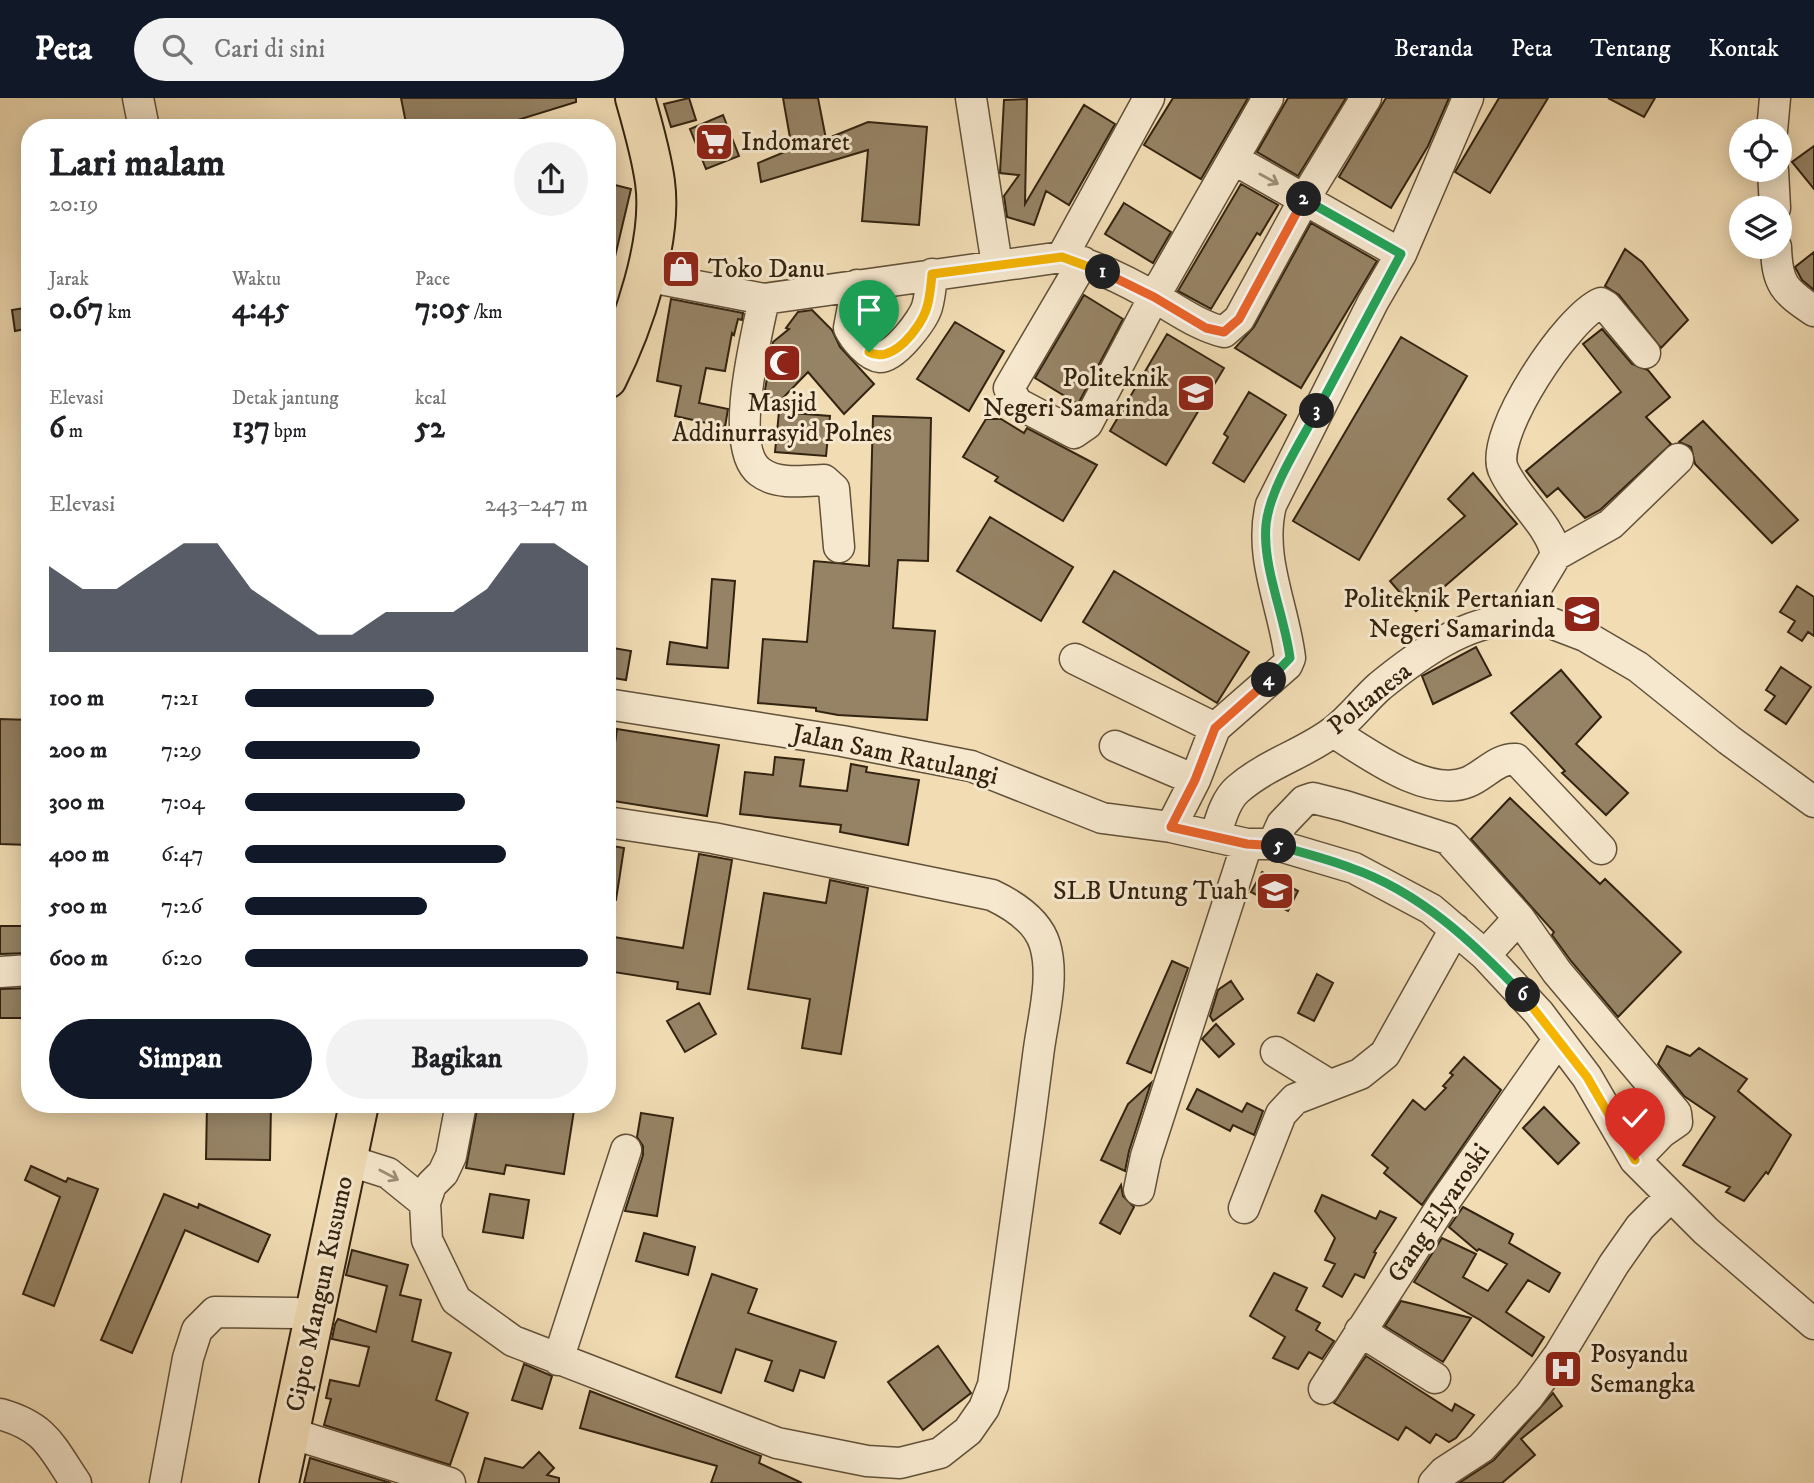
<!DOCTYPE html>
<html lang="id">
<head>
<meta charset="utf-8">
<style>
  :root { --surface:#fff; --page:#f2f2f2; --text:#202124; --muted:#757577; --accent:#111827 }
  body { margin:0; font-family:"IM FELL DW Pica",serif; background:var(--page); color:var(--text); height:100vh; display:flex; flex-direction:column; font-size:26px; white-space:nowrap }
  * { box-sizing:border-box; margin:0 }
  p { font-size:23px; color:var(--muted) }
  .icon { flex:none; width:38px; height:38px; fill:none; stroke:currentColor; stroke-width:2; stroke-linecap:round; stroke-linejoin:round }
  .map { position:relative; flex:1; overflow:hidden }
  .drawer { position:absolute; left:21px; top:21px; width:595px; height:994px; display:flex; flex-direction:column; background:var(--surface); border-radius:28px; box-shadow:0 4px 18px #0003 }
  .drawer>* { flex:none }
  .fabs { position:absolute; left:1729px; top:21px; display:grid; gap:14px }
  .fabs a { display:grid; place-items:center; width:63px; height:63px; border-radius:50%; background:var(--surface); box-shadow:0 4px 18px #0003; font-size:35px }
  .pin { position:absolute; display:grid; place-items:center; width:60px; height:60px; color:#fff; margin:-72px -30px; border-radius:50% 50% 50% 0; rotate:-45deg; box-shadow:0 0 7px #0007 }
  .pin .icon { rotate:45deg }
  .km { position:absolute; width:35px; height:35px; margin:-18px; border-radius:50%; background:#222; color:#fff; font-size:19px; line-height:35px; text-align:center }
  .round { display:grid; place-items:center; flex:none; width:74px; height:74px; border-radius:37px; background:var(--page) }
  .headline { display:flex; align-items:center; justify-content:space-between; height:119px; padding:0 28px }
  h1 { font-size:38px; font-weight:800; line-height:52px }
  .metrics { display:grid; grid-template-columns:repeat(3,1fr); gap:10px; height:119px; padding:7px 28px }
  .metrics div { display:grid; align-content:center }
  .metrics b { font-size:30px; font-weight:800 }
  .metrics small { font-size:19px; font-weight:400 }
  .metrics p { font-size:19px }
  .chart { height:196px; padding:14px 28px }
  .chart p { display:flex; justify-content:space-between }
  .chart svg { width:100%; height:126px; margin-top:7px; fill:var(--accent); opacity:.7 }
  .cta { display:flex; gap:14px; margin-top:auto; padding:14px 28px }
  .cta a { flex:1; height:80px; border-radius:42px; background:var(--accent); color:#fff; font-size:28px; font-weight:800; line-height:80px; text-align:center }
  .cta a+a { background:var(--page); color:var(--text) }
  ul { padding:0 28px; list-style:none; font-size:23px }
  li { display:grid; grid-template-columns:112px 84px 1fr; align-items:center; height:52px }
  li i { height:18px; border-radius:9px; background:var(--accent) }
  header { display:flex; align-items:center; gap:42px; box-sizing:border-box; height:98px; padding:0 35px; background:var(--accent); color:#fff }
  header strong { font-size:33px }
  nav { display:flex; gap:38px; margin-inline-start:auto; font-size:24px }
  .search { width:490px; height:63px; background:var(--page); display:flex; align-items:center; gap:18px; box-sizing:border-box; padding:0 24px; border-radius:38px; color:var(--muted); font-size:26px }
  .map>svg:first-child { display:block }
  .building { fill:#968365; stroke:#332310; stroke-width:2 }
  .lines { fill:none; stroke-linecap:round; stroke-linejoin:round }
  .minor-casing { stroke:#625139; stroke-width:33 }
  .highway-casing { stroke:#332310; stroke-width:42 }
  .minor { stroke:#f6e8ce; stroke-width:30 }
  .highway { stroke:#f1dcb4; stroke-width:38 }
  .oneway { stroke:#9e8f78 }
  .split-1-casing { stroke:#fff; stroke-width:14 }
  .split-2-casing { stroke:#fff; stroke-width:14 }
  .split-3-casing { stroke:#fff; stroke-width:14 }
  .split-4-casing { stroke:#fff; stroke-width:14 }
  .split-5-casing { stroke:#fff; stroke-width:14 }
  .split-6-casing { stroke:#fff; stroke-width:14 }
  .split-7-casing { stroke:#fff; stroke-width:14 }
  .split-1 { stroke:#f5b400; stroke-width:9 }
  .split-2 { stroke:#f0652b; stroke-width:9 }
  .split-3 { stroke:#22a559; stroke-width:9 }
  .split-4 { stroke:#22a559; stroke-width:9 }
  .split-5 { stroke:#f0652b; stroke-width:9 }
  .split-6 { stroke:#22a559; stroke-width:9 }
  .split-7 { stroke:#f5b400; stroke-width:9 }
  .labels { text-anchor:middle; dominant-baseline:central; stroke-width:6; stroke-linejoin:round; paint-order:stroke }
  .poi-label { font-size:26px; fill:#332310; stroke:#f6e8ce; text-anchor:start }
  .street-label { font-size:26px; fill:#332310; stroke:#f6e8ce }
</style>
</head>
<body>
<header>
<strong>Peta</strong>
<div class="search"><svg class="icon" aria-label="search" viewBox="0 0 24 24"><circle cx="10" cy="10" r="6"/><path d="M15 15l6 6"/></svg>Cari di sini</div>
<nav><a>Beranda</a><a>Peta</a><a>Tentang</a><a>Kontak</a></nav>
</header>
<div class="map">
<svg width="1814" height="1385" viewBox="0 0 1814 1385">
  <rect width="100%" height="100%" fill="#f1dcb4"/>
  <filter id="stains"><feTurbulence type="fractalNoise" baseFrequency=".00286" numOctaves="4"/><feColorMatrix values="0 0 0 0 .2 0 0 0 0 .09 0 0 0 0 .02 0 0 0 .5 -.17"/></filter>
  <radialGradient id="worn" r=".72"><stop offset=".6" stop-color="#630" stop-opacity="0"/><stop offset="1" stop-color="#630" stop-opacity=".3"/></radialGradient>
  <!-- building -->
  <path class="building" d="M401,0H576V4L498,28L497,22L470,30H407Z
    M689,0L696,22L671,29L664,6Z
    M783,0H818L826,41L868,24L927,29L919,127L862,123L868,52L761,84L758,65L792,51Z
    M1173,0H1248L1201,81L1144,47Z
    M1288,0H1346L1298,78L1257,54Z
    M1386,0H1449L1428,48L1391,110L1339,79Z
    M1499,0H1548L1490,95L1455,74Z
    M1608,0H1655L1644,19Z
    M1027,1L1025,106L1084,7L1115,26L1069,107L1046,93L1034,127L1007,119L1004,98L1019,77L1000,75L1004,2Z
    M723,17L739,58L706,71L690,31Z
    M1814,48V91L1792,64Z
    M607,85L631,91L613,167L607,166Z
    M1241,86L1278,107L1260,137L1257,135L1211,211L1178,193Z
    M1124,105L1171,134L1153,165L1105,136Z
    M1311,125L1377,163L1301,290L1235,250L1254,229Z
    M1625,151L1642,164L1688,222L1661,250L1619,197L1605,188Z
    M1814,154V192L1802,182L1795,169Z
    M1084,197L1123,221L1078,306L1035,280Z
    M671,201L743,215L742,222L738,221L734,237L732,235L725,273L706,270L699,305L728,311L725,329L675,318L681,288L657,283Z
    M30,209V230L15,233L12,212Z
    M812,212L832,232L840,249L874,286L844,316L808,274L781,302L764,298L773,244L789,231L786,230L798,214Z
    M955,224L1004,253L969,313L917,281Z
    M1602,231L1632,266L1648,272L1670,299L1646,319L1671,346L1600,412L1585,420L1558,390L1547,399L1526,373L1621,294L1583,246Z
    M1167,236L1224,270L1166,367L1110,333Z
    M1401,239L1467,278L1359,462L1293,423Z
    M1249,294L1286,317L1244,384L1213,365L1228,339L1224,336Z
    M779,314L830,318L826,358L775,354Z
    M873,318L931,320L928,463L898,462L893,530L935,533L927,622L838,617L816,613V610L758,605L763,541L807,544L814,463L869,468Z
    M986,321H1001L1024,335L1027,330L1097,367L1063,423L995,383L998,379L963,359Z
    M1703,323L1798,422L1772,445L1695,366L1691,349L1679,344Z
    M1473,375L1517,426L1416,513L1390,483L1465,418L1448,401Z
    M990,419L1073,469L1041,523L957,473Z
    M1114,473L1249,554L1217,605L1083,524Z
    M712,481L735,483L728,570L667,566L670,544L707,550Z
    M1797,488L1814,499V538L1808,534L1802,543L1788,534L1795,523L1780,514Z
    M607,549L631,553L626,582L607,579Z
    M1476,549L1491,577L1433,606L1422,578Z
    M1781,569L1811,589L1786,626L1765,612L1775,598L1766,592Z
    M1561,572L1601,619L1576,646L1628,695L1606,717L1562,675L1565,673L1511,615Z
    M0,621L30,622L29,747L0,746Z
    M617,631L719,647L707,718L607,702Z
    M775,659L804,662L800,688L847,693L851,666L867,669L866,674L919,682L908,747L840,734L841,727L740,716L745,674L773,677Z
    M1510,700L1600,786L1605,781L1681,854L1618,919L1571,863L1552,837L1554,834L1471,741Z
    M607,747L624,750L616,802L607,801Z
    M699,756L732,762L710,896L677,891L678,884L607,873V838L683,850Z
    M1262,774L1298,793L1288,813L1251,794Z
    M830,782L868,790L841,956L802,950L810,901L748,891L764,795L826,805Z
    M0,828H30V855L0,856Z
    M1172,863L1188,870L1151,975L1127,965Z
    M1317,876L1333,885L1314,923L1298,915Z
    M1231,883L1243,901L1213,923L1210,918L1218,892Z
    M30,890V920H0V891Z
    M699,905L716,936L685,954L667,923Z
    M1216,926L1234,946L1219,959L1202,941Z
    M1667,948L1690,958L1699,950L1747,981L1738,993L1791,1037L1768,1076L1766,1074L1744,1103L1726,1094L1730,1089L1683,1067L1715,1019L1684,998L1658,966Z
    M1464,959L1501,992L1422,1107L1384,1075L1388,1070L1372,1057L1413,1002L1425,1012L1446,990L1443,988L1453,977L1450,975Z
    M1151,985L1129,1053L1125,1073L1101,1062L1128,1006Z
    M1197,991L1242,1014L1247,1005L1263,1013L1254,1037L1233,1027L1230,1033L1187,1011Z
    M207,1006H271L270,1062L206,1061Z
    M478,1006H575L564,1076L506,1067L504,1076L466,1070Z
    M1544,1009L1579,1045L1558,1066L1523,1030Z
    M641,1015L673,1020L657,1118L625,1113L643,1057V1048L637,1039Z
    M31,1068L66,1084L68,1080L98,1091L54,1208L23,1196L60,1099L25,1082Z
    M1121,1087L1123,1098L1134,1109L1120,1136L1100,1125Z
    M164,1096L198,1110L199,1106L270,1137L258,1164L185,1132L132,1255L101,1242Z
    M490,1096L529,1102L523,1140L483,1134Z
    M1322,1097L1376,1121L1380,1113L1396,1120L1374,1154L1376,1155L1364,1180L1355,1176L1342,1199L1323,1188L1335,1166L1325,1162L1335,1140L1315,1113Z
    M1463,1109L1513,1136L1509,1145L1560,1175L1549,1194L1528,1182L1506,1214L1544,1239L1532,1258L1480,1222L1414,1184L1442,1140L1476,1156L1463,1179L1488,1193L1507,1166L1479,1151L1477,1153L1449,1129Z
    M644,1135L695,1149L688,1177L636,1163Z
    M352,1152L408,1167L400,1197L421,1202L412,1243L451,1255L436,1302L468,1315L450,1367L324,1327L331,1301L326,1300L330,1282L359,1288L369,1249L332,1241L335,1226L338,1221L376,1234L387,1188L346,1177Z
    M1274,1175L1307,1190L1296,1212L1320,1225L1316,1232L1334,1243L1322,1261L1309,1254L1298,1271L1273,1260L1285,1239L1250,1218Z
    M712,1176L757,1191L748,1215L836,1244L824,1280L800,1272L793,1293L765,1283L772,1263L736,1251L721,1295L676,1279Z
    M1401,1203L1471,1220L1443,1264L1385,1228Z
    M938,1248L971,1295L923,1332L888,1284Z
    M1366,1258L1452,1313L1455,1306L1474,1317L1456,1340L1449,1344L1436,1336L1430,1345L1406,1329L1398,1342L1334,1305Z
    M524,1266L552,1278L542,1311L512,1302Z
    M590,1293L761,1358L759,1365L802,1385H711L717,1368L580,1330Z
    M1553,1295L1562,1308L1521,1341L1535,1357L1502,1385H1459L1494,1362Z
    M539,1354L554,1370L547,1377L559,1380V1385H478L485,1360L523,1370Z
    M310,1360L391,1385H304Z"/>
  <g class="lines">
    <!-- minor casing -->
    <g class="minor-casing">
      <path id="minor" d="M138,0L144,30
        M971,0L997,167
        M1772,33L1775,0
        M1773,72L1775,110
        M1776,149C1777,186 1784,193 1814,213
        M1401,156L1468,0
        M1062,159L1149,0
        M1083,164L1009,290L1017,305L1074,335L1087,326L1154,199L1268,0
        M645,178L764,201L1062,159C1095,167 1127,183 1156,200C1179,213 1199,228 1224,234L1239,221L1305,100L1366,0
        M857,187L849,230C854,240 868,258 880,259C895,259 923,222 927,209C930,199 931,187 932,176
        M764,201C757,236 727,350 760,374C777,387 804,383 824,382L834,391L839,449
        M1645,255L1606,208L1601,205C1568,218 1489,336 1503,371C1516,401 1551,427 1556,457L1517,522L1551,525L1585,538L1638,569L1729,642L1814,704
        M1556,457L1611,426L1678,361
        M1075,561L1215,630L1287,567L1290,560C1284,509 1258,459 1271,407L1373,204L1401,156L1233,61
        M607,606L842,643L971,668L1102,720L1171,729L1247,746H1273L1354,770L1431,811L1485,857L1539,915L1587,979L1635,1062L1706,1133L1814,1226
        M1333,634C1366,654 1427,701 1468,684C1485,677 1497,660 1516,661L1601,751
        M1115,648L1195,682L1215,630
        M1171,729L1195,682
        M1215,739C1220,723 1225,702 1238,691C1268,665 1306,655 1334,633C1351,620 1364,602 1380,588C1417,558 1468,520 1517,522
        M1273,746L1282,726L1304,703L1313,700L1345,708L1448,741L1519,820
        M1485,857L1519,820L1557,874L1676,1015L1677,1024L1661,1035L1635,1062
        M0,874L30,872
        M1276,954L1328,986
        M461,1006L451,1058L443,1075L431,1087L425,1105L427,1142L456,1202L513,1243L777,1345L867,1363L900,1365L940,1355L968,1333L984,1310L993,1287C1008,1178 1024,1068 1038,958C1042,923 1055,881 1045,847C1038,823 1013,807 992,797L713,740L607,724
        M347,1062L388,1075L425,1105
        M1139,1092L1146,1058L1247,746
        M1244,1110L1281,1016L1295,1001L1360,976L1385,956L1455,831
        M1360,1233L1435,1280
        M558,1262L626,1052
        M1324,1291L1443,1106L1558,942
        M0,1316C46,1329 51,1348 76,1385
        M290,1335L450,1385
        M165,1385L188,1260L197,1232L215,1214L295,1215
        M1434,1385L1444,1374L1481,1350L1529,1298L1559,1257L1614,1166L1640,1129L1670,1099"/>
    </g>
    <!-- highway casing -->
    <g class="highway-casing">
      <path id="highway" d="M607,281C633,229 663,143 655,84C651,55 643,28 635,0
        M279,1385L359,1006"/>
    </g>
    <!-- minor -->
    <use href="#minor" class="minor"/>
    <!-- highway -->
    <use href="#highway" class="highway"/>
  </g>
  <!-- one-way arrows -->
  <defs><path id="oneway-shaft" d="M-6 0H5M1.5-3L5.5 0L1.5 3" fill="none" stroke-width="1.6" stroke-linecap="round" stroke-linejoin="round" transform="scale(1.75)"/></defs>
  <g class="oneway">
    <use href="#oneway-shaft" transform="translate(1269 81) rotate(29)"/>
    <use href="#oneway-shaft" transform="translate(389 1077) rotate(28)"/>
  </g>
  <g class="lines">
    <!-- split-1 casing -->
    <g class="split-1-casing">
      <path id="split-1" d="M869,254C892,267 921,230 927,209C930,199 931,187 932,176L1062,159L1103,174"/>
    </g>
    <!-- split-2 casing -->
    <g class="split-2-casing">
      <path id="split-2" d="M1103,174L1154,199L1206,230L1224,234L1239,221L1304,101"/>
    </g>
    <!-- split-3 casing -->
    <g class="split-3-casing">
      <path id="split-3" d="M1304,101L1401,156L1317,313"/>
    </g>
    <!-- split-4 casing -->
    <g class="split-4-casing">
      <path id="split-4" d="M1269,582L1290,560C1285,519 1262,468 1266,427C1269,392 1300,345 1317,313"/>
    </g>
    <!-- split-5 casing -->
    <g class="split-5-casing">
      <path id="split-5" d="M1269,582L1215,630L1195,682L1171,729L1247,746L1279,748"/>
    </g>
    <!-- split-6 casing -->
    <g class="split-6-casing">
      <path id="split-6" d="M1279,748C1303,755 1328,761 1351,770C1420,794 1474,845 1523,897"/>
    </g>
    <!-- split-7 casing -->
    <g class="split-7-casing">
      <path id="split-7" d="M1523,897L1587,979L1635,1062"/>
    </g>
    <!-- split-1 -->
    <use href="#split-1" class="split-1"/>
    <!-- split-2 -->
    <use href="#split-2" class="split-2"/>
    <!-- split-3 -->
    <use href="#split-3" class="split-3"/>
    <!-- split-4 -->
    <use href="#split-4" class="split-4"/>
    <!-- split-5 -->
    <use href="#split-5" class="split-5"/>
    <!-- split-6 -->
    <use href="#split-6" class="split-6"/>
    <!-- split-7 -->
    <use href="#split-7" class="split-7"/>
  </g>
  <!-- icons -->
  <defs>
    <g id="supermarket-square" transform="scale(2.0125)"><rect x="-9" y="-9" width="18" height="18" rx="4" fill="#8f2418" stroke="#f6e8ce"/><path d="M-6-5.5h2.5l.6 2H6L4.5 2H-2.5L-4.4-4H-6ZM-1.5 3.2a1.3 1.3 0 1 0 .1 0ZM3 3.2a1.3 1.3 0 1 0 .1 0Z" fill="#fff"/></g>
    <g id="shop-square" transform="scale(2.0125)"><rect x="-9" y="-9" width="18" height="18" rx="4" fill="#8f2418" stroke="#f6e8ce"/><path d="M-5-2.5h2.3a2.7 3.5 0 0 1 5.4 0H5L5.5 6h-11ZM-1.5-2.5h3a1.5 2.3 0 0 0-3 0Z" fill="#fff"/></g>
    <g id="mosque-square" transform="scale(2.0125)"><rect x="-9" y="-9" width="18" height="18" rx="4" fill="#8f2418" stroke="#f6e8ce"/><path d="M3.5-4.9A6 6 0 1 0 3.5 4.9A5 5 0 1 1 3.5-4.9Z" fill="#fff"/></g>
    <g id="university-square" transform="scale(2.0125)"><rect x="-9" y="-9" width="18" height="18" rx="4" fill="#8f2418" stroke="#f6e8ce"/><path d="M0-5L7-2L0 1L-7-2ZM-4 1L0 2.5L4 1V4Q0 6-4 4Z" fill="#fff"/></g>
    <g id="school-square" transform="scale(2.0125)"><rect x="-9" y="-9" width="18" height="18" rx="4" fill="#8f2418" stroke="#f6e8ce"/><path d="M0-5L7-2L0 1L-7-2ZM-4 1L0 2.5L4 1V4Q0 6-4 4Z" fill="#fff"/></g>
    <g id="hospital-square" transform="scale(2.0125)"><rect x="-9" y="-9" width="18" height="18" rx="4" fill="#8f2418" stroke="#f6e8ce"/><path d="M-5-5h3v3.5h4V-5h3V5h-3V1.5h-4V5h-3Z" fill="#fff"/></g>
  </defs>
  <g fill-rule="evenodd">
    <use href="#supermarket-square" x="714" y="44"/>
    <use href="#shop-square" x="681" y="171"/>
    <use href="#mosque-square" x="782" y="265"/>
    <use href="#university-square" x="1196" y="295"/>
    <use href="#university-square" x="1582" y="516"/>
    <use href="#school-square" x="1275" y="793"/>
    <use href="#hospital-square" x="1563" y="1271"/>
  </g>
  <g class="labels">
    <!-- poi labels -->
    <g class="poi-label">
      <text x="741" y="44">Indomaret</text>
      <text x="708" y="171">Toko Danu</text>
      <text x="1169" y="280" text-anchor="end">Politeknik<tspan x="1169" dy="30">Negeri Samarinda</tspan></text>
      <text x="782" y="305" text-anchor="middle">Masjid<tspan x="782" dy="30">Addinurrasyid Polnes</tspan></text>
      <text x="1555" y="501" text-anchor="end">Politeknik Pertanian<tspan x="1555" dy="30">Negeri Samarinda</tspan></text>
      <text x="1248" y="793" text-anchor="end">SLB Untung Tuah</text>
      <text x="1590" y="1256">Posyandu<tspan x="1590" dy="30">Semangka</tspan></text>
    </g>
    <!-- street labels -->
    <g class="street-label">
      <text transform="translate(1370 601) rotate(-39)">Poltanesa</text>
      <text transform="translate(895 657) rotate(12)">Jalan Sam Ratulangi</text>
      <text transform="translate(1439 1115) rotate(-56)">Gang Elyaroski</text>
      <text transform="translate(320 1196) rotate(-78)">Cipto Mangun Kusumo</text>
    </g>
  </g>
  <rect width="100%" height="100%" filter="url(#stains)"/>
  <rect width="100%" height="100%" fill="url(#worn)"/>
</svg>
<div class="fabs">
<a><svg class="icon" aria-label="locate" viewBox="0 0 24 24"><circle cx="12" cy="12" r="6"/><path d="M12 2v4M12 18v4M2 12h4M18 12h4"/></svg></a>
<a><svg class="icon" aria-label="layers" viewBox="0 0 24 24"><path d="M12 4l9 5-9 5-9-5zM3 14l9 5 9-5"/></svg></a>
</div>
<div class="pin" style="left:869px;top:254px;background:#1e9e55"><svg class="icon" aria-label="arrive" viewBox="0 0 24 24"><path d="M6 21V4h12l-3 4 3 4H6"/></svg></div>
<div class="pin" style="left:1635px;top:1062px;background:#d93025"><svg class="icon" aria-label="check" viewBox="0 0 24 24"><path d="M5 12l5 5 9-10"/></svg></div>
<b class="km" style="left:1103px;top:174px">1</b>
<b class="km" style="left:1304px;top:101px">2</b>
<b class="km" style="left:1317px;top:313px">3</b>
<b class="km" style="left:1269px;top:582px">4</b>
<b class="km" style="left:1279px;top:748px">5</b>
<b class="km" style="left:1523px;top:897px">6</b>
<section class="drawer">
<div class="headline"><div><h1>Lari malam</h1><p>20:19</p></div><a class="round"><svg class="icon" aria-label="share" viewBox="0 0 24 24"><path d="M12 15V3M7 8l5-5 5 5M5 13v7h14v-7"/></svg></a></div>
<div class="metrics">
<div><p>Jarak</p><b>0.67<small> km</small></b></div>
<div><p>Waktu</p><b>4:45</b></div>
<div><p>Pace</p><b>7:05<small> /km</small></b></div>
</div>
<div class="metrics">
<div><p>Elevasi</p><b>6<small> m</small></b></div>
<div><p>Detak jantung</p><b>137<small> bpm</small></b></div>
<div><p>kcal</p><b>52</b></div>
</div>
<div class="chart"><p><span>Elevasi</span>243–247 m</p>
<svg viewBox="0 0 160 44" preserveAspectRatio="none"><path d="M0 44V14L10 22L20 22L30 14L40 6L50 6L60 22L70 30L80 38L90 38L100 30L110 30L120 30L130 22L140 6L150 6L160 14V44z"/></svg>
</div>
<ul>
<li><b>100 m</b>7:21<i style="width:55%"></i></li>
<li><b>200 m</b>7:29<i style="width:51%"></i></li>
<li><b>300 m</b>7:04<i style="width:64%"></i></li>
<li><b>400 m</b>6:47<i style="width:76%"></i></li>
<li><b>500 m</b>7:26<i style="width:53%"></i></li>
<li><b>600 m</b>6:20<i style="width:100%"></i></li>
</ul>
<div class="cta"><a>Simpan</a><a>Bagikan</a></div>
</section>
</div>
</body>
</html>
